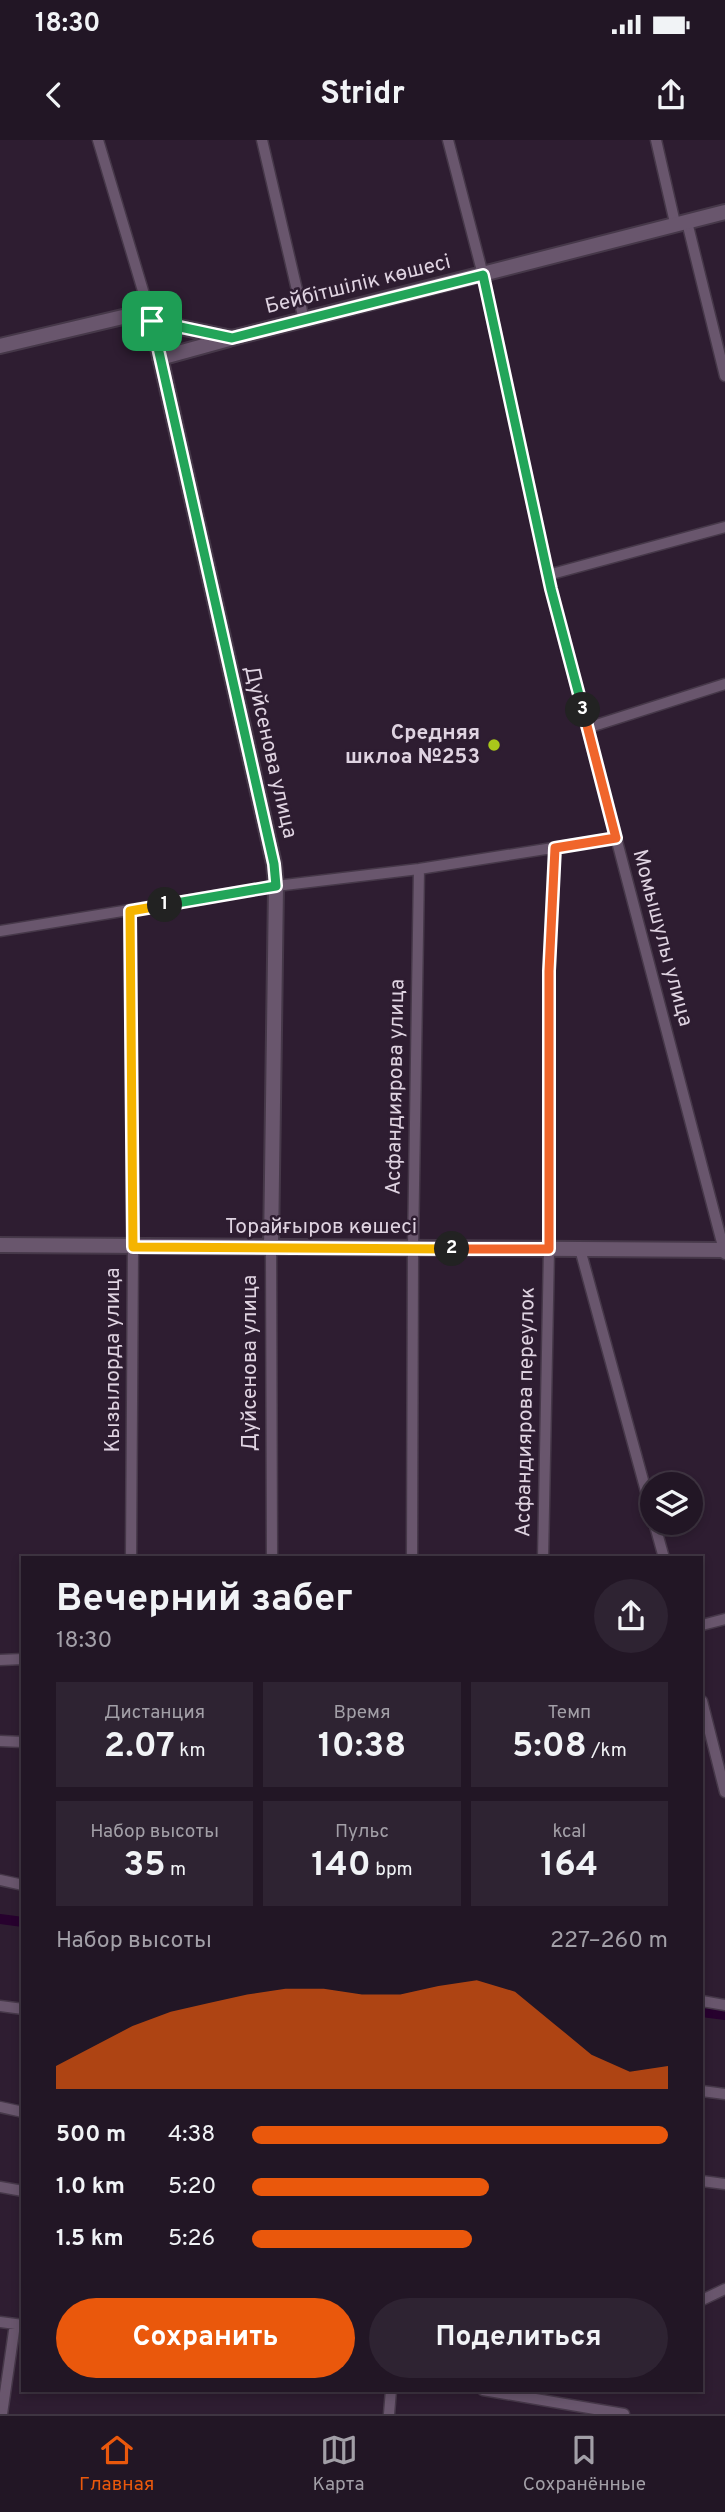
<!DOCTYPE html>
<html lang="ru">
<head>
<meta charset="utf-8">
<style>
  :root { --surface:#221625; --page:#2e2332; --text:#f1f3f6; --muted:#a29fa7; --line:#3f3542; --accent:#ea580c }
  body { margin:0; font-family:Overpass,sans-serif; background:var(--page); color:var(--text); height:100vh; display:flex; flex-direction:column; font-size:26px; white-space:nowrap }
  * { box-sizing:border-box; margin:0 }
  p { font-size:23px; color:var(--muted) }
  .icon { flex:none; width:38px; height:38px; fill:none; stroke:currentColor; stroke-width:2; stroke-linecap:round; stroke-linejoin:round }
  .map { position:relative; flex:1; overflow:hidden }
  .sheet { position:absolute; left:21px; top:1416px; width:682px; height:836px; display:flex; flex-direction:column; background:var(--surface); border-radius:0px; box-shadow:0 4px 10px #0003,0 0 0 2px var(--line) }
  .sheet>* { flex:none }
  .controls { position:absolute; left:640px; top:1332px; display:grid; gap:14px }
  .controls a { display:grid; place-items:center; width:63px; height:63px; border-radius:50%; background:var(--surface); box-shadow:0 4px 10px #0003,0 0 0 2px var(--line); font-size:35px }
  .pin { position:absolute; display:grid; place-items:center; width:60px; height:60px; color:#fff; margin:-30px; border-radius:14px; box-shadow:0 4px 10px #0006 }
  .km { position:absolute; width:35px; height:35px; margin:-18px; border-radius:50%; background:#222; color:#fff; font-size:19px; line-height:35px; text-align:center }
  .round { display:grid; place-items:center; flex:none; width:74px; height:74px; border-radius:37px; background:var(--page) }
  .overview { display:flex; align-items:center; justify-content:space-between; height:119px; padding:0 35px }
  h1 { font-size:38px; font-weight:700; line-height:52px }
  .metrics { display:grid; grid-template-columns:repeat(3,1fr); gap:10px; height:119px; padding:7px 35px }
  .metrics div { display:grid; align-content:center; border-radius:0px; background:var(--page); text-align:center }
  .metrics b { font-size:35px; font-weight:700 }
  .metrics small { font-size:19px; font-weight:400 }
  .metrics p { font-size:19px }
  .chart { height:196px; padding:14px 35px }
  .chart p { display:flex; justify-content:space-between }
  .chart svg { width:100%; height:126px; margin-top:7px; fill:var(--accent); opacity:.7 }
  .primary-button { display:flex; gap:14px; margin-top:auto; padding:14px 35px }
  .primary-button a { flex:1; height:80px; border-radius:42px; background:var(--accent); color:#fff; font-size:28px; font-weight:700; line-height:80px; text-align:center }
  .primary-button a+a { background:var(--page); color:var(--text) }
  ul { padding:0 35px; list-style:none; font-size:23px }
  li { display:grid; grid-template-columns:112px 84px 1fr; align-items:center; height:52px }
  li i { height:18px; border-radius:9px; background:var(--accent) }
  .status { display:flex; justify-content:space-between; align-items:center; height:49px; padding:0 35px; background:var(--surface); direction:ltr }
  .status svg { height:19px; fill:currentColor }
  header { display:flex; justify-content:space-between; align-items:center; height:91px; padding:0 35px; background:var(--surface); font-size:32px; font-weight:700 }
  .tabs { display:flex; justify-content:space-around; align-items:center; height:98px; border-top:2px solid var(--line); background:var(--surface); font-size:19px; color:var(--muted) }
  .tabs a { display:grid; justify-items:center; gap:4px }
  .tabs .selected { color:var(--accent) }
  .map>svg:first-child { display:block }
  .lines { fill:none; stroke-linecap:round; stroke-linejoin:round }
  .canal { stroke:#27012e; stroke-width:10 }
  .street-casing { stroke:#463849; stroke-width:13 }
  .secondary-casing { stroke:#463849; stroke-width:18 }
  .street { stroke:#69566d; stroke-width:10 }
  .secondary { stroke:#69566d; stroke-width:14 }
  .split-1-casing { stroke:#fff; stroke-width:14 }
  .split-2-casing { stroke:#fff; stroke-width:14 }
  .split-3-casing { stroke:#fff; stroke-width:14 }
  .split-4-casing { stroke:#fff; stroke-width:14 }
  .split-1 { stroke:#22a559; stroke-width:9 }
  .split-2 { stroke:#f5b400; stroke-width:9 }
  .split-3 { stroke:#f0652b; stroke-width:9 }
  .split-4 { stroke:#22a559; stroke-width:9 }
  .poi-dot { fill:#a9c71b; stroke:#2e1d31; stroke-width:2.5 }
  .labels { text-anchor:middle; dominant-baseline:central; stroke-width:5; stroke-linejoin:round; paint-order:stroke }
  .street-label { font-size:21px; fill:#dfd3e1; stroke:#2e1d31 }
  .poi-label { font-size:21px; font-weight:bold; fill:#dfd3e1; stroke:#2e1d31; text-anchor:end }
</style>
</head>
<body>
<div class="status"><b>18:30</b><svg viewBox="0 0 49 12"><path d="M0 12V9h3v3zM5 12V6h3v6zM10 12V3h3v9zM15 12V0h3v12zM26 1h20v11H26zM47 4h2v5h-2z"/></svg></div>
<header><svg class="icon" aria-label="back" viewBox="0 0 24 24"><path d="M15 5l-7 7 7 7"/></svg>Stridr<svg class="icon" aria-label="share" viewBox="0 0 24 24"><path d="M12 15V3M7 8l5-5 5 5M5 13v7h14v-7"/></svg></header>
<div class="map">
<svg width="725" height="2274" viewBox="0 0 725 2274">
  <rect width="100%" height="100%" fill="#2e1d31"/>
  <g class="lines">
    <!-- canal -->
    <path class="canal" d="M0,1779L23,1782
      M702,1872L725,1875"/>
    <!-- street casing -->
    <g class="street-casing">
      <path id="street" d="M98,0L152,181
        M262,0L304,180
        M448,0L483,135L551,449L725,1114
        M656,0L675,83
        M687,82L725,236
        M548,435L725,387
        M587,588L725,544
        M130,771L133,1107L131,1418
        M0,791L276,746L419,729L616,698
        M271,1108L272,1418
        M580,1109L653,1377
        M654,1382L664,1418
        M412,1418L413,1109L419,729
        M543,1418L549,1109V831L555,708
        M702,1485L725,1479
        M0,1520L23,1519
        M702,1561L725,1652
        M0,1601L23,1602
        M0,1740L23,1745
        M702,1861L725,1865
        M0,1866L23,1869
        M702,1951L725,1954
        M0,1967L23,1972
        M702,2041L725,2044
        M0,2047L23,2051
        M702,2160L725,2149
        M0,2182L23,2185
        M483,2250L624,2274
        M2,2274L15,2184
        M389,2274L391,2250"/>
    </g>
    <!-- secondary casing -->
    <g class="secondary-casing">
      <path id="secondary" d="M152,181L274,724L276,746L271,1108
        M0,206L127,176L232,198L725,72
        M160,218L229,199
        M0,1105L725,1110"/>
    </g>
    <!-- street -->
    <use href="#street" class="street"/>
    <!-- secondary -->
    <use href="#secondary" class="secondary"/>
  </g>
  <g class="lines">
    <!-- split-1 casing -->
    <g class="split-1-casing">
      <path id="split-1" d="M152,181L274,724L276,746L165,765"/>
    </g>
    <!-- split-2 casing -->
    <g class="split-2-casing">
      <path id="split-2" d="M165,765L130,771L133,1107L452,1109"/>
    </g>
    <!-- split-3 casing -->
    <g class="split-3-casing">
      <path id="split-3" d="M452,1109H549V831L555,708L616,698L583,570"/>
    </g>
    <!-- split-4 casing -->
    <g class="split-4-casing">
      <path id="split-4" d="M152,181L232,198L483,135L551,449L583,570"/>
    </g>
    <!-- split-1 -->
    <use href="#split-1" class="split-1"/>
    <!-- split-2 -->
    <use href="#split-2" class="split-2"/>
    <!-- split-3 -->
    <use href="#split-3" class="split-3"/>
    <!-- split-4 -->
    <use href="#split-4" class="split-4"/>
  </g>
  <!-- markers -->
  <circle class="poi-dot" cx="494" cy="605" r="7"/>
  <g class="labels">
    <!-- street labels -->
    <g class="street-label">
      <text transform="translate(358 145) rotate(-14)">Бейбітшілік көшесі</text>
      <text transform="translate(270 612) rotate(77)">Дуйсенова улица</text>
      <text transform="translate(662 798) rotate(75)">Момышулы улица</text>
      <text transform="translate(396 947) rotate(-89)">Асфандиярова улица</text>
      <text x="321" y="1087">Торайғыров көшесі</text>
      <text transform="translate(113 1220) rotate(-90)">Кызылорда улица</text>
      <text transform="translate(250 1223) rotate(-90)">Дуйсенова улица</text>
      <text transform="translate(526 1272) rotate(-89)">Асфандиярова переулок</text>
    </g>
    <!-- poi labels -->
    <g class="poi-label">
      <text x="480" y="593">Средняя<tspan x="480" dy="24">шклоа №253</tspan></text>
    </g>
  </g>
</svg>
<div class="controls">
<a><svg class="icon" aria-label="layers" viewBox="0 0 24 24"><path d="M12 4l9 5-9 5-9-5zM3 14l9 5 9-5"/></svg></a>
</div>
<div class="pin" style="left:152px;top:181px;background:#1e9e55"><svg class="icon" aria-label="arrive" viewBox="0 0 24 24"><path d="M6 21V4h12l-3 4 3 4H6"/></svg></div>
<b class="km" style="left:165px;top:765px">1</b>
<b class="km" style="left:452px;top:1109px">2</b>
<b class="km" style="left:583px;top:570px">3</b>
<section class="sheet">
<div class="overview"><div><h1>Вечерний забег</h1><p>18:30</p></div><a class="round"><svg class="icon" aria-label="share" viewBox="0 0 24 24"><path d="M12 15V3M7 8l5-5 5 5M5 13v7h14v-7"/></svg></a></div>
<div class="metrics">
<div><p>Дистанция</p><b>2.07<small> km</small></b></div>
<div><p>Время</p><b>10:38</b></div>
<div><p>Темп</p><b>5:08<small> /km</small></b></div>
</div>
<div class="metrics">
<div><p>Набор высоты</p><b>35<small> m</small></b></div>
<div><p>Пульс</p><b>140<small> bpm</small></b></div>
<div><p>kcal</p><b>164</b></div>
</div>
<div class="chart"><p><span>Набор высоты</span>227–260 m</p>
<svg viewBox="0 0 160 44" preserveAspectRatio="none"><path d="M0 44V36L10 29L20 22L30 17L40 14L50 11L60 9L70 9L80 11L90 11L100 8L110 6L120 10L130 21L140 32L150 38L160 36V44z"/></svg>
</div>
<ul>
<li><b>500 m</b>4:38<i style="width:100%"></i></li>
<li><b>1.0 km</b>5:20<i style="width:57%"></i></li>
<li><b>1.5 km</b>5:26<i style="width:53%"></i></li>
</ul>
<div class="primary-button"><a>Сохранить</a><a>Поделиться</a></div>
</section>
</div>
<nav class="tabs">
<a class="selected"><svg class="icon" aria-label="home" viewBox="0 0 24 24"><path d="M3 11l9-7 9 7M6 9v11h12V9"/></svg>Главная</a>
<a><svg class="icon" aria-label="map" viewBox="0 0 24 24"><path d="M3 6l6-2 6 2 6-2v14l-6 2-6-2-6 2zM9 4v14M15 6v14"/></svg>Карта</a>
<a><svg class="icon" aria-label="saved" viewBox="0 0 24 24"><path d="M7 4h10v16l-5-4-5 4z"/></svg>Сохранённые</a>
</nav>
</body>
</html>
